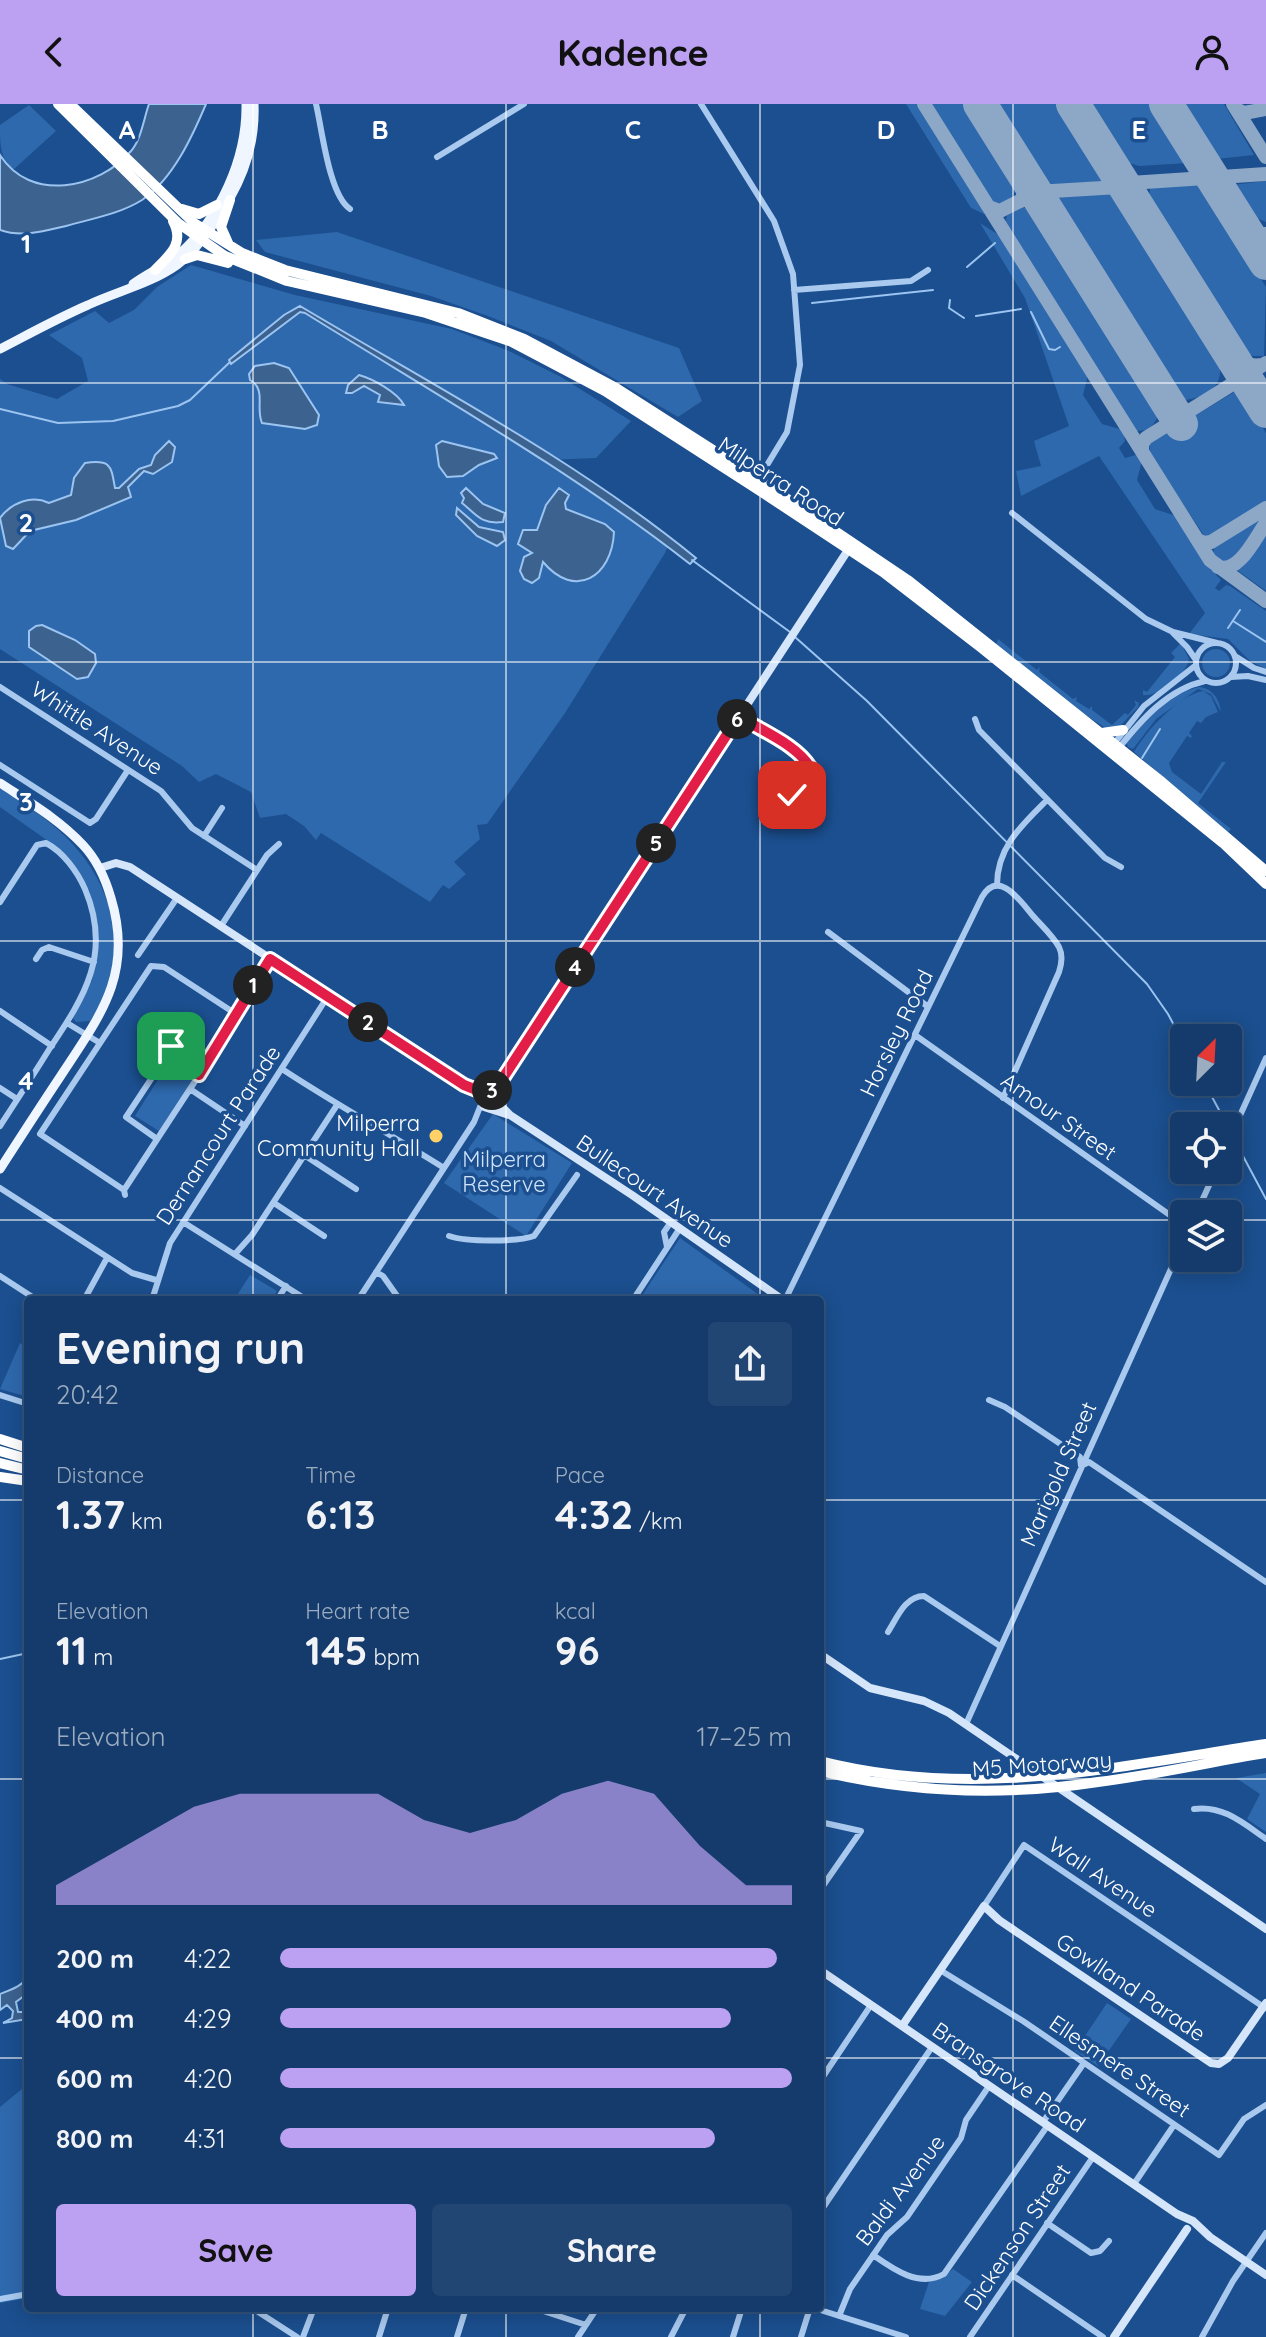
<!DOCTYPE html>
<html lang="en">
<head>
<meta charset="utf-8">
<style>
  :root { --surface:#143b6b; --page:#214673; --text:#f1f3f6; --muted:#9dadc1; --line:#33557e; --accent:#bca0f2 }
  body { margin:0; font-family:Quicksand,sans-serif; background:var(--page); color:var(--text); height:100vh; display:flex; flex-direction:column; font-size:30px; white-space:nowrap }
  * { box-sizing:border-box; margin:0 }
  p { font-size:26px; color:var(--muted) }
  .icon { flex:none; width:44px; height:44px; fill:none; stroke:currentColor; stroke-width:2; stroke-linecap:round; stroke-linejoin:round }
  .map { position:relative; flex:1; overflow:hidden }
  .sheet { position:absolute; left:24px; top:1192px; width:800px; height:1016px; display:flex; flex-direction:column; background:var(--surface); border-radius:8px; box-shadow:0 4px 20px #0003,0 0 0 2px var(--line) }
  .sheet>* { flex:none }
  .needle { width:52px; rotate:24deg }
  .fabs { position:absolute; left:1170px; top:920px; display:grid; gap:16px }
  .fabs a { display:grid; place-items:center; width:72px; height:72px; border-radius:8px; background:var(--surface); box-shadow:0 4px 20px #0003,0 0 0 2px var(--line); font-size:40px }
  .pin { position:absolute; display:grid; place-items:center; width:68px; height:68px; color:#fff; margin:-34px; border-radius:16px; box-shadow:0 4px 12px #0006 }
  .km { position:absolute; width:40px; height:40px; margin:-20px; border-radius:50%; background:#222; color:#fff; font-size:22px; line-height:40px; text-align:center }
  .round { display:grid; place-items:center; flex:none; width:84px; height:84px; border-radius:8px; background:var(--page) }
  .summary { display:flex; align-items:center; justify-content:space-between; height:136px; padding:0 32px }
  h1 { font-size:44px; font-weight:800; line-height:60px }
  .stats { display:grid; grid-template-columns:repeat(3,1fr); gap:12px; height:136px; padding:8px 32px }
  .stats div { display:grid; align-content:center }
  .stats b { font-size:40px; font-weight:800 }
  .stats small { font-size:22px; font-weight:400 }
  .stats p { font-size:22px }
  .chart { height:224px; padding:16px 32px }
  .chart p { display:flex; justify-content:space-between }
  .chart svg { width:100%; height:144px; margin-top:8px; fill:var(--accent); opacity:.7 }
  .cta { display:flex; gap:16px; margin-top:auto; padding:16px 32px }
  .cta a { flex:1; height:92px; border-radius:8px; background:var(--accent); color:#111; font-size:32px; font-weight:800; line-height:92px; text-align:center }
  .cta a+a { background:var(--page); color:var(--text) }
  ul { padding:0 32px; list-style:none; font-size:26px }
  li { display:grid; grid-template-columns:128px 96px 1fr; align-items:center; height:60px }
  li i { height:20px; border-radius:10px; background:var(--accent) }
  header { display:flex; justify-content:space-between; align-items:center; height:104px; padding:0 32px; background:var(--accent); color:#111; font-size:36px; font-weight:800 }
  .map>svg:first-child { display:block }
  .green { fill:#2e69ad }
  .water { fill:#3c6290; stroke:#9cc4f0; stroke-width:2 }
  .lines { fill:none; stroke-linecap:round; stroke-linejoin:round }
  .stream { stroke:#9cc4f0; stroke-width:2 }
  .taxiway { stroke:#8da7c7; stroke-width:14 }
  .runway { stroke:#8da7c7; stroke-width:34 }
  .street { stroke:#a9c9ee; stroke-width:6 }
  .secondary { stroke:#d6e6fa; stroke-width:8 }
  .primary { stroke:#f0f6ff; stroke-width:9 }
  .highway { stroke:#fff; stroke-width:10 }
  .route-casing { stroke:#fff; stroke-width:16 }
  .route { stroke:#e11d48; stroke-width:10 }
  .grid { fill:none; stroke:#fff; stroke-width:2; stroke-opacity:0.55 }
  .poi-dot { fill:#ffd166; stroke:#1b4f8f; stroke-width:3 }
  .labels { text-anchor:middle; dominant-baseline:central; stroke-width:7; stroke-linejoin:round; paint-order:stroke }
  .street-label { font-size:22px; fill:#fff; stroke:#1b4f8f }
  .poi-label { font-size:22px; fill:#fff; stroke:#1b4f8f; text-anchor:end }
  .park-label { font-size:22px; fill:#cfe3fa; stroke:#1b4f8f }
  .grid-label { font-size:26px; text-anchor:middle; font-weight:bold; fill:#fff; stroke:#1b4f8f; stroke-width:7; stroke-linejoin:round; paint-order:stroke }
</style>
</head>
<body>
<header><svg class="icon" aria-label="back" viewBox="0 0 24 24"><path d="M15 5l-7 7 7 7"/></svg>Kadence<svg class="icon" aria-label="person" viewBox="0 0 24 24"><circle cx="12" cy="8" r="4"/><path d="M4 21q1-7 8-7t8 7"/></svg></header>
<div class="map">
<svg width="1266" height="2233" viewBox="0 0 1266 2233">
  <rect width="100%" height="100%" fill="#1b4f8f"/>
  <!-- green -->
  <path class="green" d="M906,0H918L986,108L984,110L971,104Z
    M930,0H970L1015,72C1019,85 1014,95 1001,100L990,96Z
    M991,0H1060L1105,73V77L1051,81L1041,78Z
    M1087,0H1151L1188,59L1139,62L1126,58Z
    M1182,0H1224L1254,51L1216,55Z
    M29,1L56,27L13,66C0,55 0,39 0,21Z
    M1266,77V118L1251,112L1232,81Z
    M1202,80L1266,183L1264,252H1253L1241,246L1149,99L1150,84Z
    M1111,87L1115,88L1219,253C1225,280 1211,293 1184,296L1172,289L1054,100L1055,95L1060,91Z
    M1020,103L1032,105L1041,113L1155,295C1162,309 1157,319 1146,326L1137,327L1132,321L1005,119L1008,108Z
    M980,119L1002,133L1088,271L1083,291L1102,320L1123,326L1125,337L1119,344L1125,354L1136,351L1142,357L1137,376L1155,405L1176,412L1207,461L1221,476L1215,484L1219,487L1226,481L1230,482L1266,507V565L1250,557L1228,535L1189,530L1205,509L1099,352L1021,392L1016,367L1041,362L1034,337L1069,322L1025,194Z
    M337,128L679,244L702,297L678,313L551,237L488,212L431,192L265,148L256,136Z
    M191,161L295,191L452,225L509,247L561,273L631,317L596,354L546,356L669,439L665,449L565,609L487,720L477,721L480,735L454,758L466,770L449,785L443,781L430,798L321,729L316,736L304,722L286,710L260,714L251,688L216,670L199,678L182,662L0,545V275L7,280L57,295L88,277L82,254L49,231L95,207L109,219L134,206L157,183Z
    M1239,285L1266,329V399L1212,433H1205L1149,349L1150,339Z
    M1266,409V413L1233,458C1224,462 1217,458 1213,450L1215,441Z
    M1266,426V487L1237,466Z
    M998,535L1037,566L1040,563L1039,568L1073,595L1077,593L1076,597L1089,605L1092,602V606L1112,621L1125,609L1128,611L1136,601L1134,596L1139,599L1138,603L1121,621L1107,625L1073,603L996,541Z
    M1181,539L1189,555C1186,571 1160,593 1143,591V586L1147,588L1175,553L1171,549Z
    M1202 559a14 14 0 1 1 28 0a14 14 0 1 1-28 0Z
    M1199,583C1212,584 1220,595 1221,608L1211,590L1198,585L1156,615L1133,645L1128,643L1126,638C1146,617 1169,589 1199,583Z
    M1203,587L1211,592L1218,608L1206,613L1201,619L1197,617L1189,629L1192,632L1191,634L1187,632L1169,659L1172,668L1201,690L1222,658H1226L1198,699L1231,725L1228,728L1134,648C1146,627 1179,591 1203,587Z
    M0,685C11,689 21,698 31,705C105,753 142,837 90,917L76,918L73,914L92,877L98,848L97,816L89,786L79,768L62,747L0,703Z
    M169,958L193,975L159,1027L135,1012Z
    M493,1010L572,1059L526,1132L444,1079Z
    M680,1134L766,1196H639Z
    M250,1171L277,1187L271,1196H234Z
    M20,1239L28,1244V1293L0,1285Z
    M1266,1669V1728L1247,1715L1260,1690L1236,1674Z
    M1107,1899L1131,1915L1098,1962L1075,1947Z
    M28,1980V2194L0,2199V2003Z
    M953,2165L972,2178L945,2212L920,2205L929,2178L943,2174Z"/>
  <!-- water -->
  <path class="water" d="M149,0H206C192,33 173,75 142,96C120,110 90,115 66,122C44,127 22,134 0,126V51C30,99 99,85 131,47C141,36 144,14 149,0Z
    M300,202C434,282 575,355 696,454L690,460C570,366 435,290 305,209L300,208L231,260L229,256L284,211Z
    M274,259L289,264L319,311L317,321L305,325L262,319C255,303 267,286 250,276L249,270L255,262Z
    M359,271C373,275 397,288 404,301L378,298L380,291L364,282L352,289H346L348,281Z
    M169,337L175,343L172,358L153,370L144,367L128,383L131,393L76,416L30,427L13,445L6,442L0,414C12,398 32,391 49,399L71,391L74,374L85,359C112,355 111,363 115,384H119L139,365L151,361L155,351Z
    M442,337L494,350L497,354L479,361L463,372L447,373L439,362L436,341Z
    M466,384L483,400L505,409L503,418C481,421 476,410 462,399L464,394L461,389Z
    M559,384L569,391L565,399L566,405L605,420L614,428C612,473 575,496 543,458L539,474L532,479L524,475L520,467L524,453L532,449L518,440L523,426H537L546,401Z
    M457,404L479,423L503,428L505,436L497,442L477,432L456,411Z
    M42,521L75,536L95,550L96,559L88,573L77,575L29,543V527L36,522Z
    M28,1872V1889L16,1898L18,1908H28V1915L3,1919L12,1914L13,1907L7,1901L0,1906V1890C10,1886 23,1882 28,1872Z"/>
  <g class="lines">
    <!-- stream -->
    <path class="stream" d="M967,163L995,139
      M950,196L949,204L964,214
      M812,199L933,186
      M1031,208L1049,245L1055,246L1060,243
      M976,212L1021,205
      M0,305L58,319L113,317L178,302L190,296L230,258
      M692,456L790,528
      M1233,517L1266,538
      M1228,524L1240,506
      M795,533L867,597L1147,880L1168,910L1184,940
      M1142,654L1160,625
      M1204,978L1226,1019
      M1236,1039L1266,1095
      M0,1555L28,1549"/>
    <!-- taxiway -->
    <path class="taxiway" d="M924,0L1210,456L1266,497
      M1169,0L1208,65L1221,73
      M1233,0L1266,53
      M1236,5L1244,9L1266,5
      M1094,33L1119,72L1130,79L1266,70
      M1015,55C1022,68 1034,81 1022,94
      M1036,88L1119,83L1129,90L1154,129
      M1225,94C1236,110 1244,131 1266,130
      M989,103L1000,107C1032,91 1033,86 1054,118
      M1150,121L1164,145
      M1266,134L1263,147L1266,157
      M1206,212C1220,233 1232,266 1262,261
      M1142,347V340L1146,334L1266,259
      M1198,436L1204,439L1211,438L1266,404
      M1218,463C1239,470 1255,434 1266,419"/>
    <!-- runway -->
    <path class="runway" d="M980,0L1181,320
      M1073,0L1266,307
      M1166,0L1266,159"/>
    <!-- street -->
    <path class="street" d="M316,0C322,25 329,91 350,105
      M701,0L774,117L793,170L800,261L787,328L758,376
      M437,53L524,0
      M794,186L911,177L928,166
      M1012,409L1146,515L1173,528L1217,539
      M1173,529L1187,543L1196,556
      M1196 559a20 20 0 1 1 40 0a20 20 0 1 1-40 0Z
      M1235,552L1254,564L1266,568
      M1231,573L1248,572L1266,576
      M0,583L161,687L192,724L257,766
      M739,612C762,626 796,641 810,663L803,681L792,691
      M975,615L979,626L1105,754L1121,763
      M1113,641L1144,602L1196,561
      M1118,645C1141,616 1168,585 1205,577
      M0,661L90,719L96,715L128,666
      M204,732L222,704
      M997,781C997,743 1022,721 1047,696
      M0,798L37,741L46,739C63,748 77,767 85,785C112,849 85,892 50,944C34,970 17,996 0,1022
      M221,822L267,751L279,740
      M828,828L927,902
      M138,851L177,794
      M36,855L42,846L49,843L94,858
      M0,907L52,942
      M67,919L100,939
      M915,931L1184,1121
      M171,942V951L199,971
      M282,965C335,1000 390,1030 444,1064
      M0,984L17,995
      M190,985L245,1022
      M157,1035L126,1013L165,954L171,951
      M1228,1038L1266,954
      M304,1051L356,1085
      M0,1084L132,1169L156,1176
      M124,1086L222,936L270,855
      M125,1091L124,1086L40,1030L151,862L164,863L236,910
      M274,1099L324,1132
      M1196,1110L1216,1066
      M183,1118L307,1196
      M449,1132C466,1138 517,1138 534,1132L577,1071
      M667,1143L664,1128L671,1118
      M235,1150L252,1131L337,1001
      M376,1168L383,1172L400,1196
      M0,1172L37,1196
      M787,1192L982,793C999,764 1021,798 1034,813C1042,822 1053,832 1059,843C1063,851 1062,859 1059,868L1003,994
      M84,1196L107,1154
      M152,1196L170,1139L328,892
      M277,1196L286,1182
      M358,1196L474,1018L482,998
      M633,1196L680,1124
      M0,1291L28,1300
      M989,1296L1005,1303L1080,1353L1081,1362L1089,1358L1266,1478
      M888,1528C897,1514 905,1492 924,1492L1000,1542
      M966,1620L1184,1136
      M1194,1705C1223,1701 1243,1719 1266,1735
      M820,1718L861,1727L820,1786
      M984,1802L1024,1741L1265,1904
      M940,1866L1023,1917L1219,2051L1244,2015L1266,2001
      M820,1977L871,1901
      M1043,2018L1084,1959
      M1134,2080L1174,2021
      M820,2108L932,1943
      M1047,2119L1091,2149L1100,2147L1109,2137
      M873,2151C893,2165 919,2184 944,2170L1048,2021
      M1012,2171L1103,2233
      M0,2195L28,2190
      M252,2204L297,2233
      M534,2204L586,2221
      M814,2204L906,2233
      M839,2212L850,2185L887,2131L907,2113L961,2034L966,2016L989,1982
      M303,2233L314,2204
      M379,2233L388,2204
      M457,2233L466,2204
      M578,2233L597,2204
      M671,2233L686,2204
      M733,2233L742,2204
      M801,2233L810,2204
      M970,2233L1093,2053
      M1202,2233L1233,2177L1266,2129"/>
    <!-- secondary -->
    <path class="secondary" d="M100,764L116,759L130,763L464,981L487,991
      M488,991L482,995L484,1003L509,1011
      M489,991L501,977L850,443
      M497,998L510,1011L632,1091L780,1194
      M820,1550L870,1584L924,1597L949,1609L1266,1825
      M820,1866L1177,2110L1193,2117L1210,2133L1266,2171
      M902,1922L984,1802L999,1816L1211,1959L1219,1960L1228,1954L1266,1899
      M1114,2233L1187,2125"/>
    <!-- primary -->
    <path class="primary" d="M133,180C148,169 165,162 179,150C220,114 247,54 246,0
      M0,245C29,230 58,214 88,201C118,187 150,180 177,161C191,151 200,138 210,125C238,87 256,48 254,0
      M0,679C29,698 59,715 83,741C97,756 105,773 111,794C134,870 100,912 60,973C40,1003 20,1034 0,1065"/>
    <!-- highway -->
    <path class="highway" d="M58,0L178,119L225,152L287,177L426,209L512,238L605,287L754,383L883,468L983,545L1223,739L1266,780
      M70,0L194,119L242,149L285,166L458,209L524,235L616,284L752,371L909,477L1162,678L1266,767
      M182,105L199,110L217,101
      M229,141L221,123L230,96
      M185,155L197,151L228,159
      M155,166C170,151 185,139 173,117
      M1102,629L1123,626
      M0,1335L28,1344
      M0,1347L28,1355
      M0,1359L28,1366
      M0,1373L28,1377
      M820,1657C973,1696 1114,1663 1266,1640
      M820,1667C911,1689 1006,1692 1098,1678C1154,1671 1210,1658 1266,1649"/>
  </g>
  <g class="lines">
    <!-- route casing -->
    <g class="route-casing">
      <path id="route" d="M171,942V951L199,971L270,855L464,981L489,991L501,977L739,612C761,627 796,640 810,663L803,681L792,691"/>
    </g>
    <!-- route -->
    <use href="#route" class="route"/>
  </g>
  <!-- grid -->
  <path class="grid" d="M253,0V1196M506,0V1196M760,0V1196M1013,0V2233M0,279H1266M0,558H1266M0,837H1266M0,1116H1184M1228,1116H1266M0,1396H28M820,1396H1266M0,1675H28M820,1675H1266M0,1954H28M820,1954H1266M253,2204V2233M506,2204V2233M760,2204V2233"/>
  <!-- markers -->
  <circle class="poi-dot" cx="436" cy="1032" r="8"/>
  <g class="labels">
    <!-- street labels -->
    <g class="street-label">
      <text transform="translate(781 377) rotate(33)">Milperra Road</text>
      <text transform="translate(97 624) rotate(33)">Whittle Avenue</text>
      <text transform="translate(896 929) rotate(-64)">Horsley Road</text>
      <text transform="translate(1059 1012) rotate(35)">Amour Street</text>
      <text transform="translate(218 1031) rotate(-57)">Dernancourt Parade</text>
      <text transform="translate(655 1087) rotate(34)">Bullecourt Avenue</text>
      <text transform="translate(1058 1370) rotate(-66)">Marigold Street</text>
      <text transform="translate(1042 1660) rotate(-4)">M5 Motorway</text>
      <text transform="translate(1103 1773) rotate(34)">Wall Avenue</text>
      <text transform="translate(1131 1883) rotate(34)">Gowlland Parade</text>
      <text transform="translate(1120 1962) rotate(34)">Ellesmere Street</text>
      <text transform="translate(1009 1973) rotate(34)">Bransgrove Road</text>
      <text transform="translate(900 2086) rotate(-53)">Baldi Avenue</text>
      <text transform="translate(1017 2133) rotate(-56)">Dickenson Street</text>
    </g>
    <!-- poi labels -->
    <g class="poi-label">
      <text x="420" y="1019">Milperra<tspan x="420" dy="25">Community Hall</tspan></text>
    </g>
    <!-- park labels -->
    <g class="park-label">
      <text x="504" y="1055">Milperra<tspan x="504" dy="25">Reserve</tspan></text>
    </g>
  </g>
  <g class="grid-label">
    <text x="127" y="35">A</text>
    <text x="380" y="35">B</text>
    <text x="633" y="35">C</text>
    <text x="886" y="35">D</text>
    <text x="1139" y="35">E</text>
    <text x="26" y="149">1</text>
    <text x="26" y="428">2</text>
    <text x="26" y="707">3</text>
    <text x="26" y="986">4</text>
  </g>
</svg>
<div class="fabs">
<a><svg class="needle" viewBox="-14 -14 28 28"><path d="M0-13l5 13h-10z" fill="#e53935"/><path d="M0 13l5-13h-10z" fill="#9dadc1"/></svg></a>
<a><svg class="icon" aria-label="locate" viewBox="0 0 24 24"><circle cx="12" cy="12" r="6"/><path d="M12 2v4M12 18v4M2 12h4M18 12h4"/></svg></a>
<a><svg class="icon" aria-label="layers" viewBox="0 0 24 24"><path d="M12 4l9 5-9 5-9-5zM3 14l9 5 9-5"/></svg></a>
</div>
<div class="pin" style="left:171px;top:942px;background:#1e9e55"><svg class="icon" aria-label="arrive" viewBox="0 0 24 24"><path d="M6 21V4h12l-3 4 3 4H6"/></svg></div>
<div class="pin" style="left:792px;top:691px;background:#d93025"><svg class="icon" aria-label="check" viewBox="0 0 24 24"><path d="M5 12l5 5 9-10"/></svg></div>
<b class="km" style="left:253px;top:881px">1</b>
<b class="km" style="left:368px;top:918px">2</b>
<b class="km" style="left:492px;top:986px">3</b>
<b class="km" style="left:575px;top:863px">4</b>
<b class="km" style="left:656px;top:739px">5</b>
<b class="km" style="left:737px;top:615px">6</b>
<section class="sheet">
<div class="summary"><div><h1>Evening run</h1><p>20:42</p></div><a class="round"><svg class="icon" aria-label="share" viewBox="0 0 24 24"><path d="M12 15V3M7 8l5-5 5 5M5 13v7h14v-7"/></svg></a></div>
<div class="stats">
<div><p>Distance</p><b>1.37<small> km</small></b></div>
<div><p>Time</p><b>6:13</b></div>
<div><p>Pace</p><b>4:32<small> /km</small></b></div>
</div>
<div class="stats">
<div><p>Elevation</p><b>11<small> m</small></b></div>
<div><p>Heart rate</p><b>145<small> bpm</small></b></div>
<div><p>kcal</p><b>96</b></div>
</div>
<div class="chart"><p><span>Elevation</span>17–25 m</p>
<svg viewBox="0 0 160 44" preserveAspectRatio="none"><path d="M0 44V38L10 30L20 22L30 14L40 10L50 10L60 10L70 10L80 18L90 22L100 18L110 10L120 6L130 10L140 26L150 38L160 38V44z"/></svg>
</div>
<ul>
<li><b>200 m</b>4:22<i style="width:97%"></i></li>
<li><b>400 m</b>4:29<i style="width:88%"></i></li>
<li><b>600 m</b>4:20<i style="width:100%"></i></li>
<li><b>800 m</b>4:31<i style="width:85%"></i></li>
</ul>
<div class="cta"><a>Save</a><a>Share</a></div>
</section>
</div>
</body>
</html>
